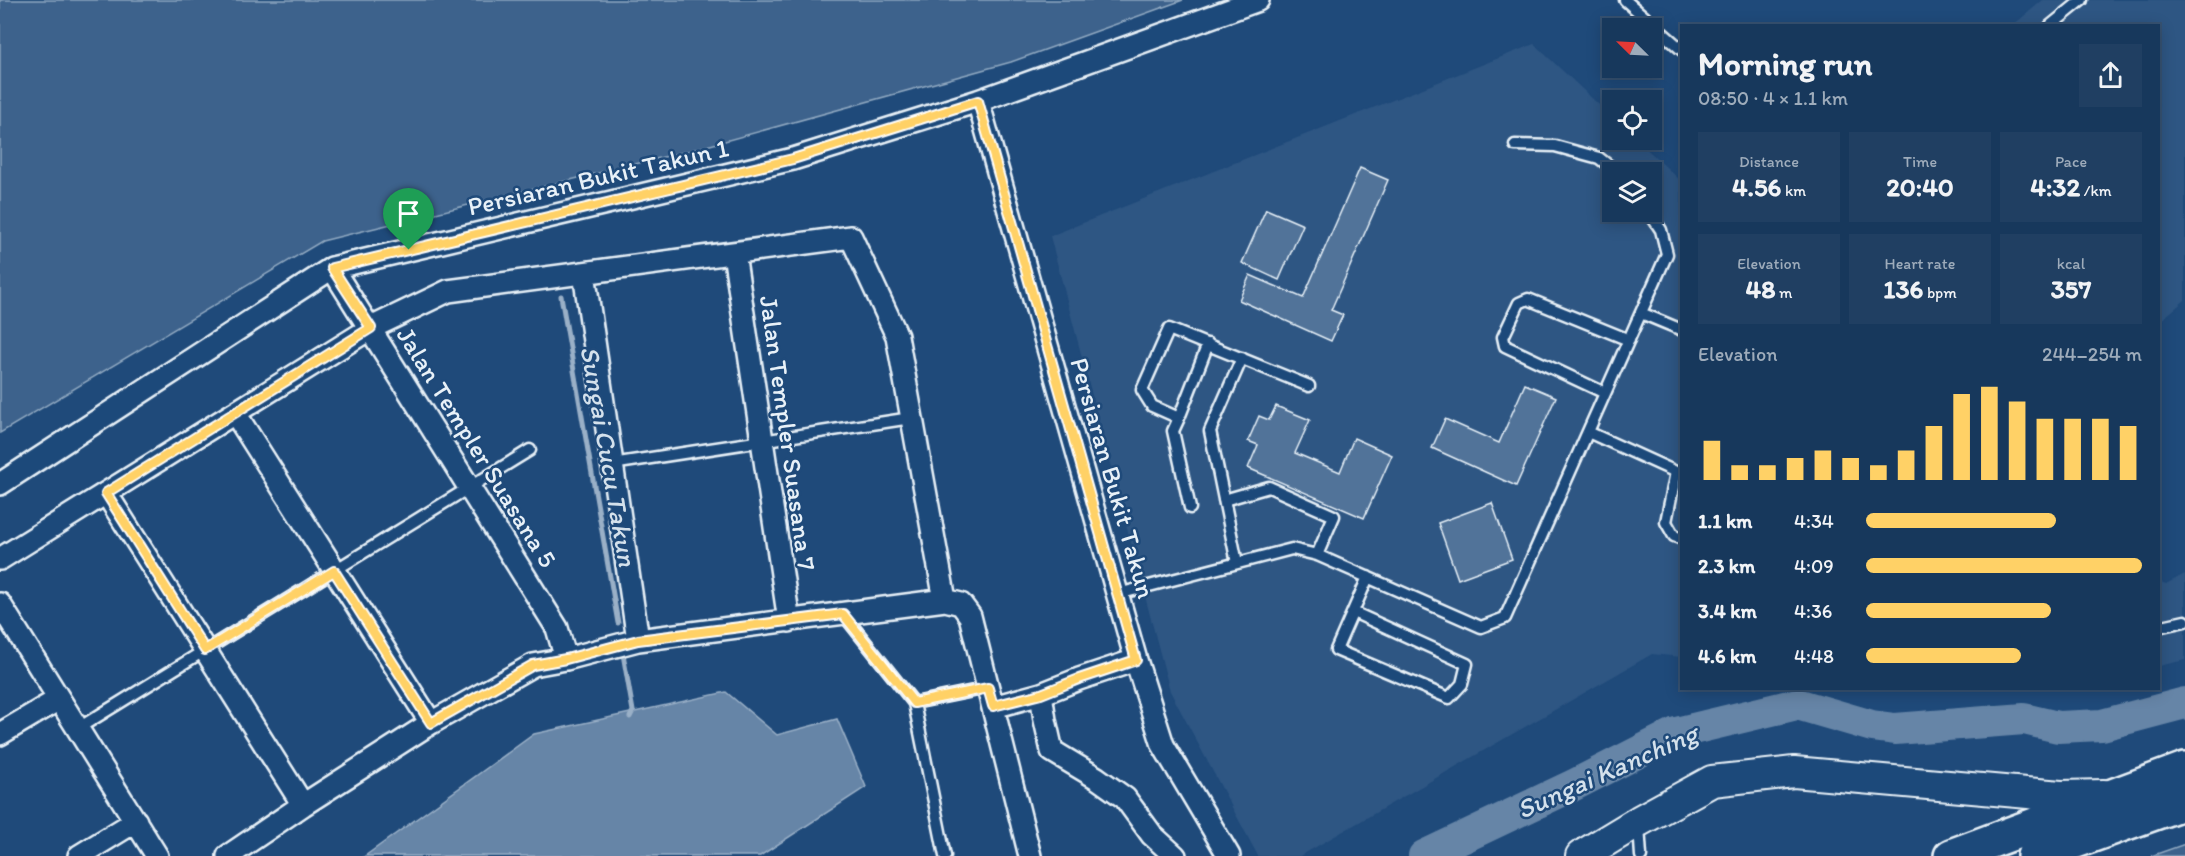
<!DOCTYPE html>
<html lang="en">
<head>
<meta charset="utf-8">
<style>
  :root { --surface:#17385c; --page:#203f62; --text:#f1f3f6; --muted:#9eacbb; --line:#365272; --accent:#ffd166 }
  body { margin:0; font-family:Itim,sans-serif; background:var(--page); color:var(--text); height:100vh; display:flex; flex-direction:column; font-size:22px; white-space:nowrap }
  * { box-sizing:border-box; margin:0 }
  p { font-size:20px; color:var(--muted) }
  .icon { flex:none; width:33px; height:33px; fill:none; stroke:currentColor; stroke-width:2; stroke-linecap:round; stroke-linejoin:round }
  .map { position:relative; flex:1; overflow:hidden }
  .side { position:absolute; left:1680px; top:24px; width:480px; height:666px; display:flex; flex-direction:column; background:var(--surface); border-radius:0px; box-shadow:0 3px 15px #0003,0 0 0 2px var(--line) }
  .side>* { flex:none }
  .needle { width:39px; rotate:294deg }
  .controls { position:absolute; left:1602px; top:18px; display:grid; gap:12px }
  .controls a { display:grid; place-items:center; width:60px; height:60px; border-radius:0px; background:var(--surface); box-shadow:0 3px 15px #0003,0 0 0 2px var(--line); font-size:30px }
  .pin { position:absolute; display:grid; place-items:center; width:51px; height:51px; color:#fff; margin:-62px -26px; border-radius:50% 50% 50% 0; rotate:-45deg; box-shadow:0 0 6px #0007 }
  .pin .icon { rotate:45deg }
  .round { display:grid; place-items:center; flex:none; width:63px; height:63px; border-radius:0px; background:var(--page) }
  .headline { display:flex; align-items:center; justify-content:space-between; height:102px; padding:0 18px }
  h1 { font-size:33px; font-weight:700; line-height:45px }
  .stats { display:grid; grid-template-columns:repeat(3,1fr); gap:9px; height:102px; padding:6px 18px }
  .stats div { display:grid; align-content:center; border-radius:0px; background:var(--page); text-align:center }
  .stats b { font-size:26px; font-weight:700 }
  .stats small { font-size:16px; font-weight:400 }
  .stats p { font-size:16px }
  .chart { height:168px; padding:12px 18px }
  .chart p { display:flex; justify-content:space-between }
  .chart svg { width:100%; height:108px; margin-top:6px; stroke:var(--accent); stroke-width:6 }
  ul { padding:0 18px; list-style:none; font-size:20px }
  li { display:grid; grid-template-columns:96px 72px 1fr; align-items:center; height:45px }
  li i { height:15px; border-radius:8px; background:var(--accent) }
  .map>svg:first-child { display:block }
  .built { fill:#2e5683; fill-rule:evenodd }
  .green { fill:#3c628c; stroke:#92aac2; stroke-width:1.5 }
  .water { fill:#6685a7; stroke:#9ab0c7; stroke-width:1.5 }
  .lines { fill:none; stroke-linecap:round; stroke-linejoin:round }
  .stream { stroke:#9ab0c7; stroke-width:5 }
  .river { stroke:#6685a7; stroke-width:32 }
  .building { fill:#517399; stroke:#e8f1f8; stroke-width:1.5 }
  .lane-casing { stroke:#e8f1f8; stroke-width:15 }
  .street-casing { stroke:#e8f1f8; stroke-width:26 }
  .secondary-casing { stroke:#e8f1f8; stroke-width:34 }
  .highway-casing { stroke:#e8f1f8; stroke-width:38 }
  .lane { stroke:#1f4a7a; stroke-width:10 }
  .street { stroke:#1f4a7a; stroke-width:21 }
  .secondary { stroke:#1f4a7a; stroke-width:30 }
  .highway { stroke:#1f4a7a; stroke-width:33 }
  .route-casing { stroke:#fff; stroke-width:12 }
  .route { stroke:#ffd166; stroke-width:8 }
  .labels { text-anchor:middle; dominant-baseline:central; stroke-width:5; stroke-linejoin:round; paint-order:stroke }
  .street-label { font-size:26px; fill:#e8f1f8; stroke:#1f4a7a }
  .water-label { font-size:27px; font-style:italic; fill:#d4e1ec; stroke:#1f4a7a }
</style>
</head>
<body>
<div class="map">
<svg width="2185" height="856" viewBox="0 0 2185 856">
  <rect width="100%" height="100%" fill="#1f4a7a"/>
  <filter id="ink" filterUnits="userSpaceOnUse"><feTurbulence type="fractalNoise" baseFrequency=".0167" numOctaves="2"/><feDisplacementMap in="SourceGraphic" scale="12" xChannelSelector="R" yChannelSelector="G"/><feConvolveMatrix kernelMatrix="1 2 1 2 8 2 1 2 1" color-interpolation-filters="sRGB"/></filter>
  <g filter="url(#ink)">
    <!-- built -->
    <path class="built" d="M2043,0H2185V300L2159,322L2158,26H2012Z
      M1534,44L1612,117V140H1637L1681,181V657L1652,654L1300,856H1258L1170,691L1050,236ZM1612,172H1652V212H1612Z
      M2185,574V660L2159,666L2158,581L2166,584Z"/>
    <!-- green -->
    <path class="green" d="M0,0H1183L1011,62L692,150L322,241L0,433Z
      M2185,844V856H2151Z"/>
    <!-- water -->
    <path class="water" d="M726,692L777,735L837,719L866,787L760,856H365L534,734Z"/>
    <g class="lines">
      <!-- stream -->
      <path class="stream" d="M561,296L618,623
        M623,654L633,711L630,717"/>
      <!-- river -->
      <path class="river" d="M1424,856L1574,785L1676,733L1797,704L1872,726L1895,729L2024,719L2058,727L2102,725L2185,703"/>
    </g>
    <!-- building -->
    <path class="building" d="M1360,168L1388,180L1331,310L1343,315L1331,341L1239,300L1250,275L1303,298Z
      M1266,209L1303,225L1279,280L1242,263Z
      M1525,384L1556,397L1516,486L1432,448L1445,419L1499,443Z
      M1276,406L1310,420L1295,453L1340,472L1354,438L1392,455L1364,518L1248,468L1258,445L1248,441L1259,416L1269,420Z
      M1492,503L1512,559L1458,579L1438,523Z"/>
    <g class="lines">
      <!-- lane casing -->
      <g class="lane-casing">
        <path id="lane" d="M1625,0L1682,50
          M2050,26L2082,0
          M1515,145L1555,146L1599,158L1617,172
          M1641,313L1682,330
          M1208,344L1179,418L1152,406L1142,390L1169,329L1309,386
          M1605,393L1505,346L1503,337L1519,303L1528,299L1629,340
          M1179,418L1173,431L1190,508
          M1588,432L1676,472L1666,522L1674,536L1682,539
          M612,464L911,418
          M1224,500L1269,487L1334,516L1317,555
          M1237,563L1210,431L1242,358
          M1118,594L1292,549L1317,555L1481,627L1505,618L1667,254L1661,230L1649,212
          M1353,612L1467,664L1462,684L1449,698L1336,650L1368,577
          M843,614L914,703L945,856
          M2158,627L2185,621
          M914,703L988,688
          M77,729L530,450
          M1639,826L1641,856"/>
      </g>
      <!-- street casing -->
      <g class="street-casing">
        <path id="street" d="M978,101L1136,660L1163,745L1229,856
          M734,253L789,621
          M332,268L557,628L566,659
          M584,273L638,640
          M235,413L431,723
          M0,484L332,268L793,159L978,101L1258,0
          M106,493L303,805
          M0,559L371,328L448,291L851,237L897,336L945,600
          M0,604L157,856
          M1041,694L1045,720L1052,751L1097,778L1125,798L1152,835L1175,856
          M993,707L1041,694L1079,679L1136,660
          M0,734L59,699
          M79,856L136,821
          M228,856L303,805L431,723L533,665L566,659L638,640L945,600L961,604L970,616L1030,856"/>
      </g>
      <!-- secondary casing -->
      <g class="secondary-casing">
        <path id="secondary" d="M1581,856L1639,821L1712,781L1794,772L2061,796L2104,795"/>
      </g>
      <!-- highway casing -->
      <g class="highway-casing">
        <path id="highway" d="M1951,856L2185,769
          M2034,856L2185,802"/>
      </g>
      <!-- lane -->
      <use href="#lane" class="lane"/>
      <!-- street -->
      <use href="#street" class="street"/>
      <!-- secondary -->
      <use href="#secondary" class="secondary"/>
      <!-- highway -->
      <use href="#highway" class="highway"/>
    </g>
  </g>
  <g class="lines" filter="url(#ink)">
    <!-- route casing -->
    <g class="route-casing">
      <path id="route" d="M978,101L1136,660L1079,679L1041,694L993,706L988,688L914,703L843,614L638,640L566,659L533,665L431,723L334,571L205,650L106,493L371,328L332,268L793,159Z"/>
    </g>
    <!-- route -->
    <use href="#route" class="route"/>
  </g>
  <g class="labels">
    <!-- street labels -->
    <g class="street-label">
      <text transform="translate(598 177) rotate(-13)">Persiaran Bukit Takun 1</text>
      <text transform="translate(788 433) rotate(82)">Jalan Templer Suasana 7</text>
      <text transform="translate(477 447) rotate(58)">Jalan Templer Suasana 5</text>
      <text transform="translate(1113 478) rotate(74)">Persiaran Bukit Takun</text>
    </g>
    <!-- water labels -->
    <g class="water-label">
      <text transform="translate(609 456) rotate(80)">Sungai Cucu Takun</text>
      <text transform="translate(1607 771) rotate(-24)">Sungai Kanching</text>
    </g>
  </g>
</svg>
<div class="controls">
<a><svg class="needle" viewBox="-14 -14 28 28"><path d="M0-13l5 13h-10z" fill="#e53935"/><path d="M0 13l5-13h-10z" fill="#9eacbb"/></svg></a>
<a><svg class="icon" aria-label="locate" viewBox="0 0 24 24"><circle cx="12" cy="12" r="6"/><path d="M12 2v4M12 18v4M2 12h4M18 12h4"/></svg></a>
<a><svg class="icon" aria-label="layers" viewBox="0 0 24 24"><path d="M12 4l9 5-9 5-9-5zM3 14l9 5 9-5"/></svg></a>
</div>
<div class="pin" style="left:409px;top:250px;background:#1e9e55"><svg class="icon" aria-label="arrive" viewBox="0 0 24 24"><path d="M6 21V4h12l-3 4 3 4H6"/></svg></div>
<section class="side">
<div class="headline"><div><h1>Morning run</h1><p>08:50 · 4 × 1.1 km</p></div><a class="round"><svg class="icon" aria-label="share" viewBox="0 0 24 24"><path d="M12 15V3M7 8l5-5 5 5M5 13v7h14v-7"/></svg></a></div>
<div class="stats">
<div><p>Distance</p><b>4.56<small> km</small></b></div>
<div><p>Time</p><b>20:40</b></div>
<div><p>Pace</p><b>4:32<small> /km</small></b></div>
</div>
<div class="stats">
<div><p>Elevation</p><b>48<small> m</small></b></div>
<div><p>Heart rate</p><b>136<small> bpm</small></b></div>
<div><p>kcal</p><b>357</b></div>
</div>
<div class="chart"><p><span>Elevation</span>244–254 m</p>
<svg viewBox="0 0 160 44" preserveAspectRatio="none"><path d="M5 44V28M15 44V38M25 44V38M35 44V35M45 44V32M55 44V35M65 44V38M75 44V32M85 44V22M95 44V9M105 44V6M115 44V12M125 44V19M135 44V19M145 44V19M155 44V22"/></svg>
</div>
<ul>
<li><b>1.1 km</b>4:34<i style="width:69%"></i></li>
<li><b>2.3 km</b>4:09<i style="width:100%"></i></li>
<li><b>3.4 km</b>4:36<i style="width:67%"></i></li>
<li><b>4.6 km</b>4:48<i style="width:56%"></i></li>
</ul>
</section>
</div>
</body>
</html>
